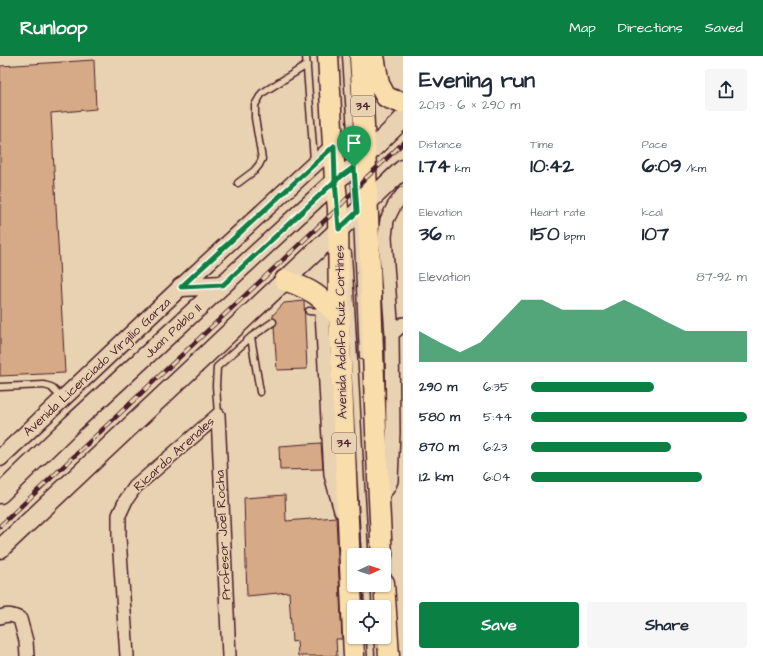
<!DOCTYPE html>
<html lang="en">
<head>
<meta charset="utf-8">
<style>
  :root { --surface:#fff; --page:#f6f6f7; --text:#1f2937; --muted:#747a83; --accent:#0b8043 }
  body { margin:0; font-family:"Architects Daughter",sans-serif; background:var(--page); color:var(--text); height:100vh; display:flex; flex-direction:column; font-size:15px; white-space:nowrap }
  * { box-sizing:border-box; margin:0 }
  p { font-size:13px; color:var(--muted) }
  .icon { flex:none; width:22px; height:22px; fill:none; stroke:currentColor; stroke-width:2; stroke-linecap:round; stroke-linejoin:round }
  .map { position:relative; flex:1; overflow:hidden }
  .sheet { display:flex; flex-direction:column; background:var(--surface); width:360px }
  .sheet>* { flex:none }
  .needle { width:26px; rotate:86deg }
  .buttons { position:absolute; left:347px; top:492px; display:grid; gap:8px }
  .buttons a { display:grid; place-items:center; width:44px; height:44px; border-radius:4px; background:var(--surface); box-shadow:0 1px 3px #0004; font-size:20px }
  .pin { position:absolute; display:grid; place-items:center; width:34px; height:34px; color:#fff; margin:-41px -17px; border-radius:50% 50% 50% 0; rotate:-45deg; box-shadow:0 0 4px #0007 }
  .pin .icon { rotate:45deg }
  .round { display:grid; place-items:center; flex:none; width:42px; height:42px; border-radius:4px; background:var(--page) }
  .overview { display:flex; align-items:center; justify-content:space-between; height:68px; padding:0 16px }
  h1 { font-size:22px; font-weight:800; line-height:30px }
  .stats { display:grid; grid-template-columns:repeat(3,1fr); gap:6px; height:68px; padding:4px 16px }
  .stats div { display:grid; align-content:center }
  .stats b { font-size:20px; font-weight:800 }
  .stats small { font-size:11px; font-weight:400 }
  .stats p { font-size:11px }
  .chart { height:112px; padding:8px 16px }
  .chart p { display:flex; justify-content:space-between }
  .chart svg { width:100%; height:72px; margin-top:4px; fill:var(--accent); opacity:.7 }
  .button { display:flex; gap:8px; margin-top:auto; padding:8px 16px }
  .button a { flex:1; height:46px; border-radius:4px; background:var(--accent); color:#fff; font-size:16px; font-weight:800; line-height:46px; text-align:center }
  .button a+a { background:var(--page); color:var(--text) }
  ul { padding:0 16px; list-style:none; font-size:13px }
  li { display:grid; grid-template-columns:64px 48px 1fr; align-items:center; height:30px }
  li i { height:10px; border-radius:5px; background:var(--accent) }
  header { display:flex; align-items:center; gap:24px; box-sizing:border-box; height:56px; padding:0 20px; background:var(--accent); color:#fff }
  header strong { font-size:19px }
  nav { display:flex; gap:22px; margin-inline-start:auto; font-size:14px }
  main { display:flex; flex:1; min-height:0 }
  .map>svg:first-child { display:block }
  .building { fill:#d6aa87; stroke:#4a1f2b }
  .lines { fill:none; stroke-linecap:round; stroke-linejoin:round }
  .service-casing { stroke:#4a1f2b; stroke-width:9 }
  .minor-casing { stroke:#4a1f2b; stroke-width:16 }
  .tertiary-casing { stroke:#4a1f2b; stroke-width:19 }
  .secondary-casing { stroke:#4a1f2b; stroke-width:21 }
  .primary-casing { stroke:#4a1f2b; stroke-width:23 }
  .service { stroke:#e9d2b2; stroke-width:6 }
  .minor { stroke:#e9d2b2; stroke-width:13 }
  .tertiary { stroke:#e9d2b2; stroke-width:16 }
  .secondary { stroke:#e9d2b2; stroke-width:18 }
  .primary { stroke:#f9ddab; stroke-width:20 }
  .rail-casing { stroke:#4a1f2b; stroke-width:4.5 }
  .rail { stroke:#e9d2b2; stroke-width:3; stroke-dasharray:9; stroke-linecap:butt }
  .route-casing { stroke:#fff; stroke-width:8 }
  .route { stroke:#0b8043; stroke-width:5 }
  .labels { text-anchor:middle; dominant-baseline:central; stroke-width:3; stroke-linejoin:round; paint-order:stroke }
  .shield { fill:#e9d2b2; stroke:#7a5554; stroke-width:1 }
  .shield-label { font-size:12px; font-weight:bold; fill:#4a1f2b }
  .street-label { font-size:13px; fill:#4a1f2b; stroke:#e9d2b2 }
</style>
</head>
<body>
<header>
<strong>Runloop</strong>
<nav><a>Map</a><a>Directions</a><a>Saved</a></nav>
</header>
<main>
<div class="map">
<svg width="403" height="600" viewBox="0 0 403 600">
  <rect width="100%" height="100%" fill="#e9d2b2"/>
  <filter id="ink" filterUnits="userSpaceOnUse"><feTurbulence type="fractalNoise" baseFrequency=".025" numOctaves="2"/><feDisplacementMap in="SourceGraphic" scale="8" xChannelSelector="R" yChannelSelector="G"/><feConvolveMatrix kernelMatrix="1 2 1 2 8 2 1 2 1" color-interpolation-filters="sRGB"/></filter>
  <g filter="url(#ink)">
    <!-- building -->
    <path class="building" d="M94,4L96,53L51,57L65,317L0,320V10Z
      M304,245L307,313L277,314L274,271L277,266L276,263L273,262V259L284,247Z
      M321,387L323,413L280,414L279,390Z
      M285,439L286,465L336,461L342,583H336L337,600H298L297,585L292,586L289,536L247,540L244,442Z"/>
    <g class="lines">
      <!-- service casing -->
      <g class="service-casing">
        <path id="service" d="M306,0L314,104
          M346,0L353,106
          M354,115L357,152
          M238,127L254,115L259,109L262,103L255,62V49L262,37L307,9
          M357,161L363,300
          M348,197L365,499
          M309,255L322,256
          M251,281L260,336
          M0,331L44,329L51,331L62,342
          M218,359L216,330L217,311L251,281L273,266
          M367,529L368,551
          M370,581L371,600"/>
      </g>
      <!-- minor casing -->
      <g class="minor-casing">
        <path id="minor" d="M326,245L322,256L331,419L341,455
          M392,278L403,268
          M218,359L229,600
          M379,439C386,436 388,433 391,425L393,376L392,278L385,181L387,164L394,150L403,138
          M0,561C8,558 13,559 20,563L26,585L27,600
          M127,600L119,482V459L126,444L135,431L218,359"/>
      </g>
      <!-- tertiary casing -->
      <g class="tertiary-casing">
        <path id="tertiary" d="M0,402L181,231L334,90"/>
      </g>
      <!-- secondary casing -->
      <g class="secondary-casing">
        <path id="secondary" d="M181,231L223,229
          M0,438L72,368L335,125L354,111L403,63
          M0,493L403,113"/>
      </g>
      <!-- primary casing -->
      <g class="primary-casing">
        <path id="primary" d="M328,0L335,125L338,152L339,261L354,600
          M360,0C371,166 372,333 382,499
          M374,0L379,28L386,41L396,45L403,46
          M285,224C312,234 320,239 339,261
          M384,527L389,600"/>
      </g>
      <!-- service -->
      <use href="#service" class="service"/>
      <!-- minor -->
      <use href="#minor" class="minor"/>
      <!-- tertiary -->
      <use href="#tertiary" class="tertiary"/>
      <!-- secondary -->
      <use href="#secondary" class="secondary"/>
      <!-- primary -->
      <use href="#primary" class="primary"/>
      <!-- rail casing -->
      <g class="rail-casing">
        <path id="rail" d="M0,470L338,152L367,121L403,87"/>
      </g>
      <!-- rail -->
      <use href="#rail" class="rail"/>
    </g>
  </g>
  <g class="lines" filter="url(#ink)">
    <!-- route casing -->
    <g class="route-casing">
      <path id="route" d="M354,111L335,125L223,229L181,231L334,90L335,125L339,173L357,156L354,111"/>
    </g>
    <!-- route -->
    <use href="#route" class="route"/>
  </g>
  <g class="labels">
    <!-- shield labels -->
    <g class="shield">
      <rect x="351" y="40" width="24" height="20" rx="3"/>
      <rect x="332" y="377" width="24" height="20" rx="3"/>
    </g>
    <g class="shield-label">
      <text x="363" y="50">34</text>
      <text x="344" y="387">34</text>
    </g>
    <!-- street labels -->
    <g class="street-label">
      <text transform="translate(173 275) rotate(-43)">Juan Pablo II</text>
      <text transform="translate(341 276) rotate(-91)">Avenida Adolfo Ruíz Cortines</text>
      <text transform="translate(97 311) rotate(-43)">Avenida Licenciado Virgilio Garza</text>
      <text transform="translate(174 398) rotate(-42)">Ricardo Arenales</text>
      <text transform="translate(223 479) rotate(-93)">Profesor Joel Rocha</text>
    </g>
  </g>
</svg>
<div class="buttons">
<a><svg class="needle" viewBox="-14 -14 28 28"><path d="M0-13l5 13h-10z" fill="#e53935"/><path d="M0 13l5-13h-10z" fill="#747a83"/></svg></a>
<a><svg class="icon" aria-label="locate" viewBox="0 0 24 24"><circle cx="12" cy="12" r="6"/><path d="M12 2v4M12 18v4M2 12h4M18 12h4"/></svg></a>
</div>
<div class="pin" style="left:354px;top:111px;background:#1e9e55"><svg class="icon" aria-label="arrive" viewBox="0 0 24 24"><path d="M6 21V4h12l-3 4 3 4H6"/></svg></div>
</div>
<section class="sheet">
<div class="overview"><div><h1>Evening run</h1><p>20:13 · 6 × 290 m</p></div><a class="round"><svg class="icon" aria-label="share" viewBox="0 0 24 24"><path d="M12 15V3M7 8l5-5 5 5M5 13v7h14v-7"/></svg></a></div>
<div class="stats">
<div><p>Distance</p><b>1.74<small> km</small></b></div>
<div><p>Time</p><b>10:42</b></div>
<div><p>Pace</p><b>6:09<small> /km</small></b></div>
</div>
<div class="stats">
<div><p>Elevation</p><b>36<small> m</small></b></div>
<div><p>Heart rate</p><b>150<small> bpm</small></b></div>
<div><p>kcal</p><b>107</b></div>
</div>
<div class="chart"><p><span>Elevation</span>87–92 m</p>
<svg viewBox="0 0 160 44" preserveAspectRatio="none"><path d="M0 44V25L10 32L20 38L30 32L40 19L50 6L60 6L70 12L80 12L90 12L100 6L110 12L120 19L130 25L140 25L150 25L160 25V44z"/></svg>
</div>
<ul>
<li><b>290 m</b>6:35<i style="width:57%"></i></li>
<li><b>580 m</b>5:44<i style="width:100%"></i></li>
<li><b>870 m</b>6:23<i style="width:65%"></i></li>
<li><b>1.2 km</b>6:04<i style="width:79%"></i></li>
</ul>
<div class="button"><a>Save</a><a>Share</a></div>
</section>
</main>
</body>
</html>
